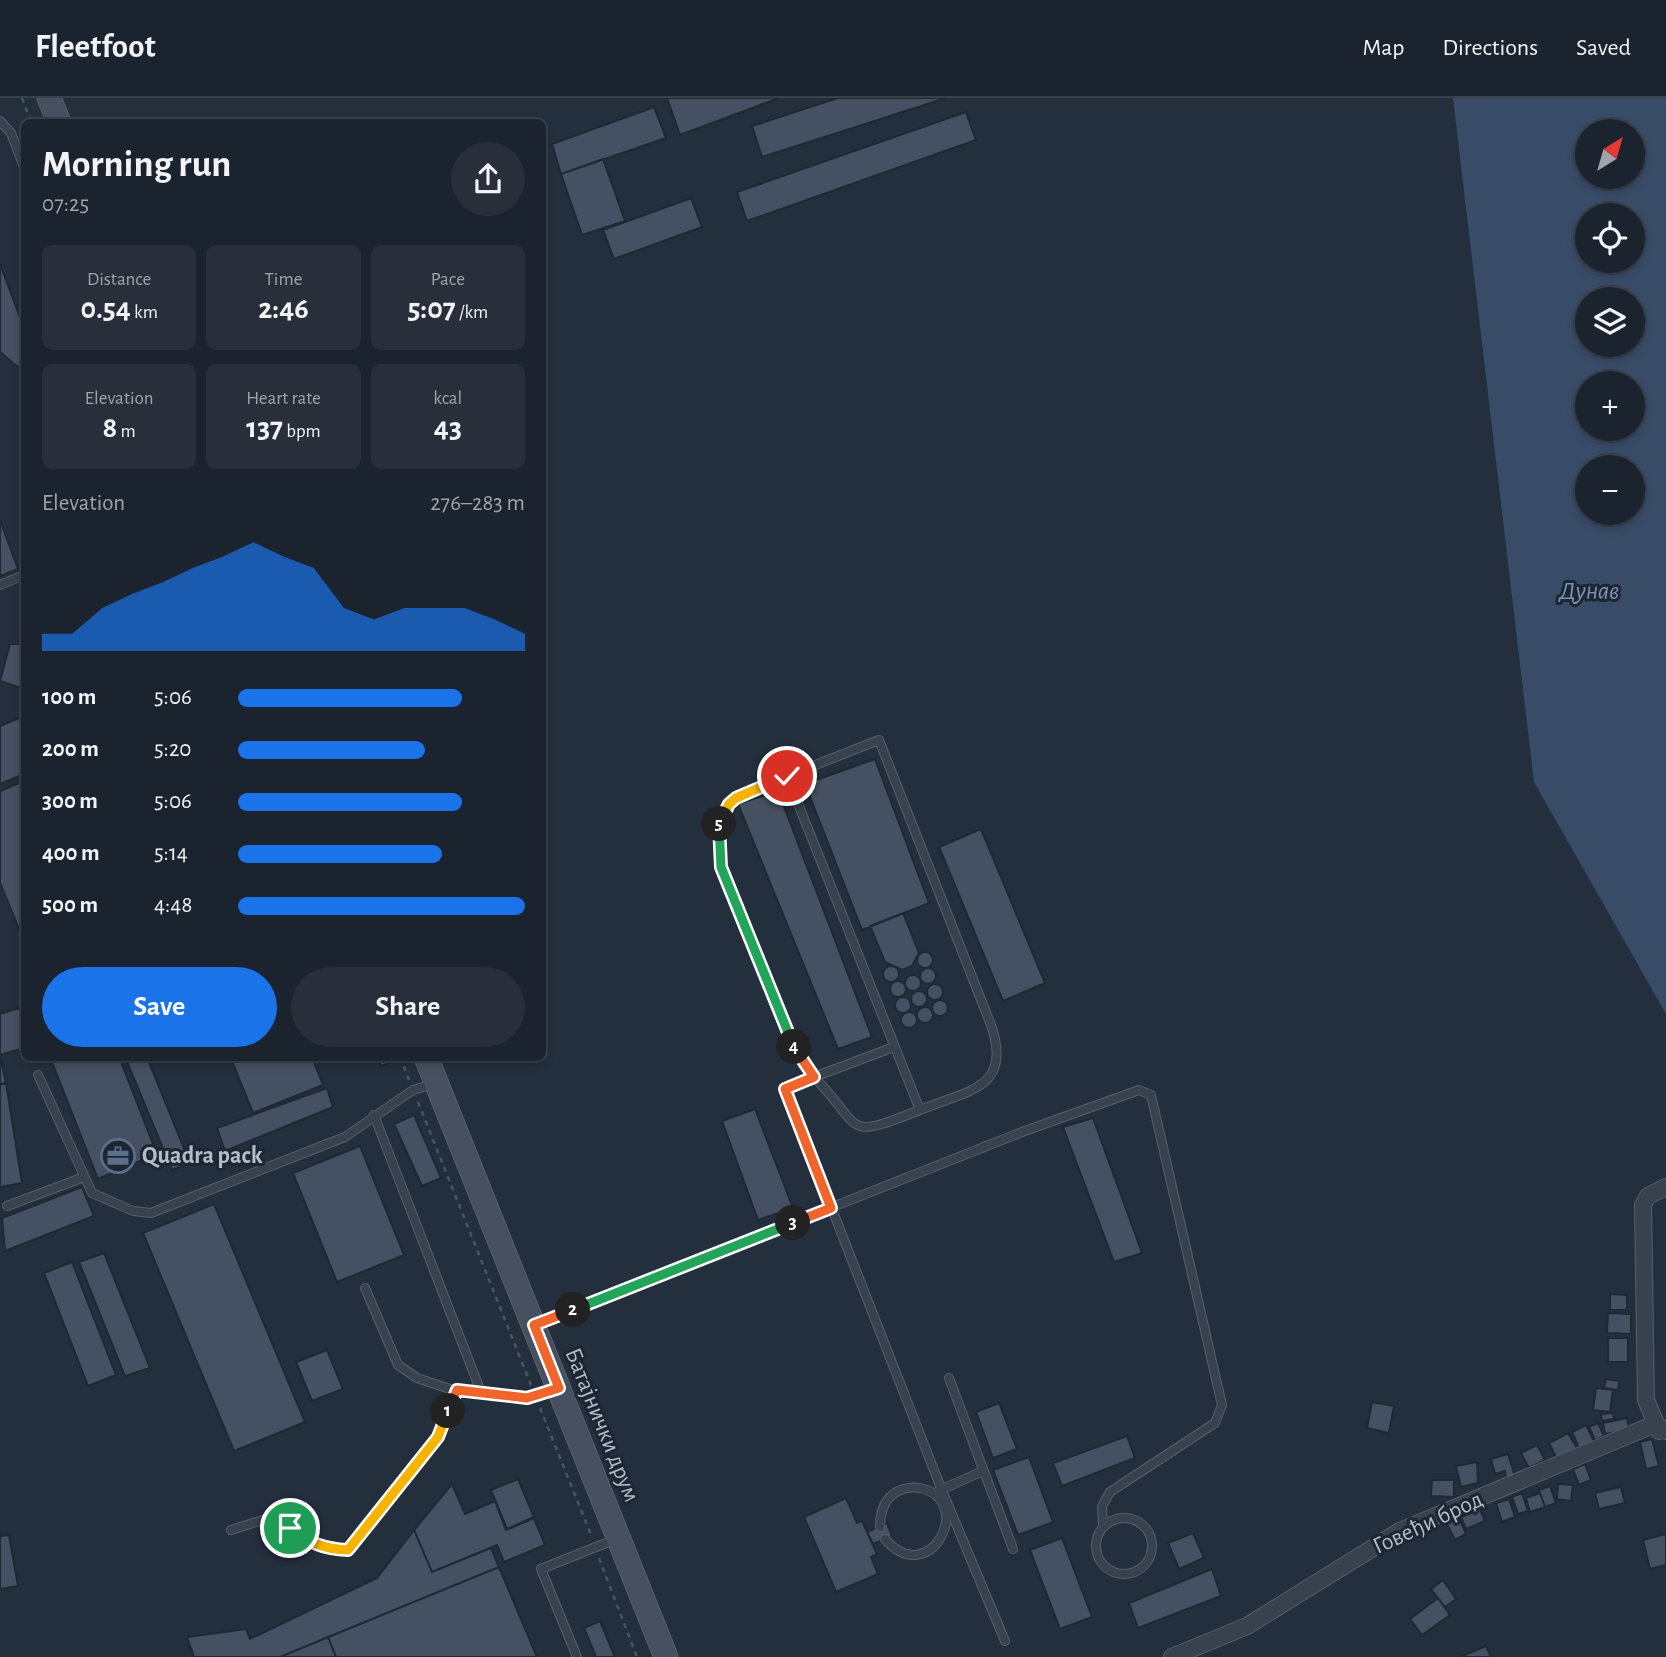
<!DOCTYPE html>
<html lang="en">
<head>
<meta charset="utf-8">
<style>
  :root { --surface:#1b232e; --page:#282f3a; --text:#f1f3f6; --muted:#a0a4aa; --line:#39404a; --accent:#1a73e8 }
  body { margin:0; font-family:"Alegreya Sans",sans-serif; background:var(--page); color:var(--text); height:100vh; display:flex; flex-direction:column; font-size:26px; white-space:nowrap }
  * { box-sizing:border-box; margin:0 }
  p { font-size:23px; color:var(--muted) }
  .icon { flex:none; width:38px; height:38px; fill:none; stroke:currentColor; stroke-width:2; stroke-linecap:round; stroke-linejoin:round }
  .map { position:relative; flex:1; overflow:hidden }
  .sheet { position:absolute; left:21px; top:21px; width:525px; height:942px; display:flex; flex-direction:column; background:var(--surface); border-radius:10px; box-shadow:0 4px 10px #0003,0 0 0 2px var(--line) }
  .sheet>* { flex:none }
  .needle { width:46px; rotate:37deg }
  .controls { position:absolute; left:1575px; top:21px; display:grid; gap:14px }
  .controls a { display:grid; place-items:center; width:70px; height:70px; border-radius:50%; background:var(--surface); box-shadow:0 4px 10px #0003,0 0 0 2px var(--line); font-size:35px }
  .pin { position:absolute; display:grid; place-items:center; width:60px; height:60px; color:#fff; margin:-30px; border:4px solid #fff; border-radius:50%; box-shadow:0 2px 7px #0007 }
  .km { position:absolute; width:35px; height:35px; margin:-18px; border-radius:50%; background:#222; color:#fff; font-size:19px; line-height:35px; text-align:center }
  .round { display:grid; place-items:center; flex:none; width:74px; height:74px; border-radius:37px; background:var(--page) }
  .headline { display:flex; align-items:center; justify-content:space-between; height:119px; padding:0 21px }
  h1 { font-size:38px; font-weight:700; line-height:52px }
  .metrics { display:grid; grid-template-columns:repeat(3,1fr); gap:10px; height:119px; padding:7px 21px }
  .metrics div { display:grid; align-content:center; border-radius:10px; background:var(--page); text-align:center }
  .metrics b { font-size:30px; font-weight:700 }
  .metrics small { font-size:19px; font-weight:400 }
  .metrics p { font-size:19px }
  .chart { height:196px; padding:14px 21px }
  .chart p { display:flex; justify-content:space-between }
  .chart svg { width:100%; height:126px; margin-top:7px; fill:var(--accent); opacity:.7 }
  .button { display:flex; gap:14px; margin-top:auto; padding:14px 21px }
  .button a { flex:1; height:80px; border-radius:42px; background:var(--accent); color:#fff; font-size:28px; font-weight:700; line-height:80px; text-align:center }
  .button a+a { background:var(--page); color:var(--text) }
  ul { padding:0 21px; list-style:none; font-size:23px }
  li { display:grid; grid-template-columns:112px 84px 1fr; align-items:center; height:52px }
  li i { height:18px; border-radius:9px; background:var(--accent) }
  header { display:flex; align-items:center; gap:42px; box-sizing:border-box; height:98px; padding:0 35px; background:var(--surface); border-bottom:2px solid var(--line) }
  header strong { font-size:33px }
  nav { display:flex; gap:38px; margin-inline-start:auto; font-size:24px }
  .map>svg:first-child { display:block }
  .water { fill:#394c67; fill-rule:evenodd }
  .building { fill:#455162; stroke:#1f2835; stroke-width:2 }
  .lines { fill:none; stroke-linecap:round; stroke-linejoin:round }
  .lane-casing { stroke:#565f6c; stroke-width:10 }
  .street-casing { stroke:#565f6c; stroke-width:18 }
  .secondary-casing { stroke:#565f6c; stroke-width:25 }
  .path { stroke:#44595c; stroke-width:2.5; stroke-dasharray:5 5; stroke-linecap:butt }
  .lane { stroke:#38414e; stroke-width:8 }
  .street { stroke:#38414e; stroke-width:16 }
  .secondary { stroke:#465061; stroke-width:23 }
  .split-1-casing { stroke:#fff; stroke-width:14 }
  .split-2-casing { stroke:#fff; stroke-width:14 }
  .split-3-casing { stroke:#fff; stroke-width:14 }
  .split-4-casing { stroke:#fff; stroke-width:14 }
  .split-5-casing { stroke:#fff; stroke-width:14 }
  .split-6-casing { stroke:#fff; stroke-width:14 }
  .split-1 { stroke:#f5b400; stroke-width:9 }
  .split-2 { stroke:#f0652b; stroke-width:9 }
  .split-3 { stroke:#22a559; stroke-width:9 }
  .split-4 { stroke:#f0652b; stroke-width:9 }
  .split-5 { stroke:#22a559; stroke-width:9 }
  .split-6 { stroke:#f5b400; stroke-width:9 }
  .labels { text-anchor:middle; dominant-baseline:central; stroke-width:6; stroke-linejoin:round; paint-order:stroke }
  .poi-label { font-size:24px; font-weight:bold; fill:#b4bcc9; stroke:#1d2633; text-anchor:start }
  .street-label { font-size:24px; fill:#b4bcc9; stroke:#1d2633 }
  .water-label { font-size:26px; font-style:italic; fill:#7c92b1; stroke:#1d2633 }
</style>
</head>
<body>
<header>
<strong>Fleetfoot</strong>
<nav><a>Map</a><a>Directions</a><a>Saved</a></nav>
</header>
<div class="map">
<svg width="1666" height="1559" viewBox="0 0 1666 1559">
  <rect width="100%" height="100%" fill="#242f3e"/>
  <!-- water -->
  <path class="water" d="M1453,0H1666V916L1534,684ZM1587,33H1633V79H1587ZM1587,117H1633V163H1587ZM1587,201H1633V247H1587ZM1587,285H1633V331H1587ZM1587,369H1633V415H1587Z"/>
  <!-- building -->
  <path class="building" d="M667,0H779L680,37Z
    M838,0H946L762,59L752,28Z
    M654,9L666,40L561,76L552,46Z
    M966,14L976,42L747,123L737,94Z
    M603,61L625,123L582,137L561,76Z
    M691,100L702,129L614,161L603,132Z
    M0,166L24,230V274L0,254Z
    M0,422L18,471L0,478Z
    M10,546H24V591L0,583Z
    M24,618V676L0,686V628Z
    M875,661L929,805L862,832L805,686Z
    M24,683V843L0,785V693Z
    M778,693L872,939L838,951L738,706Z
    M981,731L1045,885L1003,903L939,749Z
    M903,815L919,855L912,868L902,872L885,864L870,828Z
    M917 862a8 8 0 1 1 16 0a8 8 0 1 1-16 0Z
    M883 876a8 8 0 1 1 16 0a8 8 0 1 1-16 0Z
    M920 878a8 8 0 1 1 16 0a8 8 0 1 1-16 0Z
    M905 885a8 8 0 1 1 16 0a8 8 0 1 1-16 0Z
    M890 891a8 8 0 1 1 16 0a8 8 0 1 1-16 0Z
    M927 894a8 8 0 1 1 16 0a8 8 0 1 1-16 0Z
    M911 901a8 8 0 1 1 16 0a8 8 0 1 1-16 0Z
    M895 907a8 8 0 1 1 16 0a8 8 0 1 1-16 0Z
    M932 910a8 8 0 1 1 16 0a8 8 0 1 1-16 0Z
    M917 917a8 8 0 1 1 16 0a8 8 0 1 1-16 0Z
    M19,910L24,927V950L0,957V916Z
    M901 922a8 8 0 1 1 16 0a8 8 0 1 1-16 0Z
    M0,957L6,985L0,986Z
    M50,959H119L157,1056L98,1081Z
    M125,959H147L190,1065L172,1072Z
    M236,959H312L323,987L253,1015L231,961Z
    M377,959H395L397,962L381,968Z
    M6,985L22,1085L0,1089V986Z
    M327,990L333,1009L225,1053L217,1030Z
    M755,1011L793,1110L758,1122L722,1023Z
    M414,1017L441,1080L422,1088L394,1026Z
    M1093,1020L1142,1155L1114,1164L1063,1029Z
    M360,1048L404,1157L337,1184L293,1075Z
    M82,1089L94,1118L5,1153L2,1120Z
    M214,1106L305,1324L234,1353L143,1135Z
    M104,1155L150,1270L125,1278L79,1164Z
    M72,1164L116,1277L88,1288L44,1175Z
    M1610,1196L1627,1197V1212H1610Z
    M1608,1215L1631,1216V1236L1607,1235Z
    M1608,1240H1628V1264H1608Z
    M327,1252L343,1291L312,1303L296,1264Z
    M1606,1281L1619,1283L1618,1292L1604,1290Z
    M1596,1290L1613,1292L1610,1314L1593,1312Z
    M1372,1304L1394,1308L1389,1335L1367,1330Z
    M999,1305L1017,1351L993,1360L976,1314Z
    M1613,1315L1614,1321L1602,1323L1601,1316Z
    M1627,1320L1629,1332L1605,1336L1603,1325Z
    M1598,1325L1604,1338L1595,1342L1589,1329Z
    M1586,1327L1594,1343L1579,1350L1572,1334Z
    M1568,1335L1577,1350L1557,1361L1549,1345Z
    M1127,1338L1135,1360L1062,1388L1053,1365Z
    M1652,1341L1659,1368L1646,1371L1640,1344Z
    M1537,1347L1545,1362L1529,1370L1521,1355Z
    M1508,1356L1515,1378L1506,1380L1505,1373L1495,1376L1491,1361Z
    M1029,1359L1053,1424L1018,1437L993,1372Z
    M1477,1364L1478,1385L1461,1389L1456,1368Z
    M1585,1366L1591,1382L1579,1387L1573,1371Z
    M518,1381L534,1419L507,1431L491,1392Z
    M1432,1382H1454V1399L1431,1398Z
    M452,1386L465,1416L495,1403L506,1432L534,1420L545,1447L504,1464L497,1447L432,1474L414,1432Z
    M1558,1386L1573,1387L1571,1403L1557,1401Z
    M1550,1388L1556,1405L1545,1409L1539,1392Z
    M1621,1389L1625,1405L1599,1411L1595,1395Z
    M1522,1395L1528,1413L1518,1416L1512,1399Z
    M1540,1395L1545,1409L1530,1414L1526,1400Z
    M846,1400L857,1425L862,1423L877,1456L871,1459L878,1476L836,1494L804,1419Z
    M1509,1401L1515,1419L1502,1424L1496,1405Z
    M1480,1411L1485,1423L1466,1431L1461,1419Z
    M1459,1420L1466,1436L1455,1442L1447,1426Z
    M887,1425L892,1438L873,1446L867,1434Z
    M414,1432L432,1474L491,1450L499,1469L280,1559H194L187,1539L246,1531L250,1541L377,1480Z
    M0,1434L1,1438L9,1437L18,1488L0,1491Z
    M1193,1435L1204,1460L1179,1471L1168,1445Z
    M1666,1436V1467L1650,1471L1643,1442Z
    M1062,1440L1092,1519L1060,1531L1030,1452Z
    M499,1469L537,1559H336L328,1539Z
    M1212,1471L1221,1498L1138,1530L1129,1505Z
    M1443,1482L1456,1501L1445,1509L1431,1491Z
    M1438,1500L1450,1517L1422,1537L1410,1521Z
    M600,1523L615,1559H596L584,1530Z
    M328,1539L336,1559H280Z
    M1486,1548L1491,1559H1460Z"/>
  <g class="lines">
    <!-- lane casing -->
    <g class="lane-casing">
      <path id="lane" d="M0,23L11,35L24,69
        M0,487L24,477
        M787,678L920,1012C968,992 1013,991 991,927L879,642L744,695C715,712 716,739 721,769L795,952L814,979L894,949
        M38,977L92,1095L133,1113L151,1115L345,1039L413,992L433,986
        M920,1012C841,1043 865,1031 814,979L785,991L941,1390L1005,1543
        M374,1017L481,1294
        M7,1108L84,1079
        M365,1190L398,1267L417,1280L450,1291L527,1300L555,1292
        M534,1227L1022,1034L1139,992L1151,997L1222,1307L1215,1325L1110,1394L1102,1408L1103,1429
        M949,1280L1013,1451
        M938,1393L983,1373
        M1096 1448a28 28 0 1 1 56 0a28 28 0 1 1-56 0Z
        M880,1429C880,1418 882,1407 890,1399C898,1391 910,1388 920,1390C977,1403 929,1493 885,1441
        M231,1432L269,1420C301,1435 310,1451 348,1453L437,1339L457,1292
        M577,1559L541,1471L616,1441"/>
    </g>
    <!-- street casing -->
    <g class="street-casing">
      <path id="street" d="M1659,1333L1646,1302L1643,1107L1648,1098L1666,1089
        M1172,1559L1247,1528L1400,1433L1655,1326L1666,1333"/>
    </g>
    <!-- secondary casing -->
    <g class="secondary-casing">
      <path id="secondary" d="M49,0L59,24
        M426,959L666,1559"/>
    </g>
    <!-- path -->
    <path class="path" d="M22,0L31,24
      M400,959L409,982
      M418,1004L531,1287
      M540,1310L591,1437
      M599,1460L637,1559"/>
    <!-- lane -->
    <use href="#lane" class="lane"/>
    <!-- street -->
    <use href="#street" class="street"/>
    <!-- secondary -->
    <use href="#secondary" class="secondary"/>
  </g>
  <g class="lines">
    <!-- split-1 casing -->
    <g class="split-1-casing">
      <path id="split-1" d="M290,1430C310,1445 323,1451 348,1452L438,1339L448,1313"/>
    </g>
    <!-- split-2 casing -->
    <g class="split-2-casing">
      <path id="split-2" d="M448,1313L457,1292L527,1300L559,1290L534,1227L573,1212"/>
    </g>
    <!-- split-3 casing -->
    <g class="split-3-casing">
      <path id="split-3" d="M573,1212L793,1125"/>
    </g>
    <!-- split-4 casing -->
    <g class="split-4-casing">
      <path id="split-4" d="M793,1125L831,1110L785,991L814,979L794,949"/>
    </g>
    <!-- split-5 casing -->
    <g class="split-5-casing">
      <path id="split-5" d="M719,726L721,769L794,949"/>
    </g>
    <!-- split-6 casing -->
    <g class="split-6-casing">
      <path id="split-6" d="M719,726L729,706L736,700L787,678"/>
    </g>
    <!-- split-1 -->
    <use href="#split-1" class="split-1"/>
    <!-- split-2 -->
    <use href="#split-2" class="split-2"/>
    <!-- split-3 -->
    <use href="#split-3" class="split-3"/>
    <!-- split-4 -->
    <use href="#split-4" class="split-4"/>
    <!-- split-5 -->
    <use href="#split-5" class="split-5"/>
    <!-- split-6 -->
    <use href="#split-6" class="split-6"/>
  </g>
  <!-- icons -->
  <defs>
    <g id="office-ring" transform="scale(1.75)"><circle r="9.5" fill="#1d2633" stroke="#5c6f8a" stroke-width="1.5"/><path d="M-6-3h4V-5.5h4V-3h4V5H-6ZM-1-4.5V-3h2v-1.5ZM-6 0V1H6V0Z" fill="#5c6f8a"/></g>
  </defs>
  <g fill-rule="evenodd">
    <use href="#office-ring" x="118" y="1058"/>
  </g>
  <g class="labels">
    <!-- poi labels -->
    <g class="poi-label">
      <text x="142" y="1058">Quadra pack</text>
    </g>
    <!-- street labels -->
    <g class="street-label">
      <text transform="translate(602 1327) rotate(68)">Батајнички друм</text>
      <text transform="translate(1428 1425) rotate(-25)">Говеђи брод</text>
    </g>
    <!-- water labels -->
    <g class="water-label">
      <text x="1589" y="493">Дунав</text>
    </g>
  </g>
</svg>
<div class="controls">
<a><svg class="needle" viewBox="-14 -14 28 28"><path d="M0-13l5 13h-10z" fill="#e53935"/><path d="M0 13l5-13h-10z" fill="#a0a4aa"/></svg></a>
<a><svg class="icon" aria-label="locate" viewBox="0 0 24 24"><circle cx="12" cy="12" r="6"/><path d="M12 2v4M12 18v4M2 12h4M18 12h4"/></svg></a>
<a><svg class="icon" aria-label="layers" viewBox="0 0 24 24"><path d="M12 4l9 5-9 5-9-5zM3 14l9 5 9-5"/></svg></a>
<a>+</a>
<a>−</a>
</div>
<div class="pin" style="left:290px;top:1430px;background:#1e9e55"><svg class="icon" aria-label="arrive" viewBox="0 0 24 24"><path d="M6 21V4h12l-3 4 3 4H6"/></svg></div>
<div class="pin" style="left:787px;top:678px;background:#d93025"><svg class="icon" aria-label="check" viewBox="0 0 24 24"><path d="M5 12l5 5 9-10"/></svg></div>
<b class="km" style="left:448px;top:1313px">1</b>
<b class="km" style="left:573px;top:1212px">2</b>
<b class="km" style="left:793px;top:1125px">3</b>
<b class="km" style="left:794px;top:949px">4</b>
<b class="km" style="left:719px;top:726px">5</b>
<section class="sheet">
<div class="headline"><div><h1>Morning run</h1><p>07:25</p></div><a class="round"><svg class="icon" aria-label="share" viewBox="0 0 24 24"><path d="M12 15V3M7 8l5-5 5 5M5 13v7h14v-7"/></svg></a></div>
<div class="metrics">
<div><p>Distance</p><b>0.54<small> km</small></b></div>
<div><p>Time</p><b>2:46</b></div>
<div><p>Pace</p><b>5:07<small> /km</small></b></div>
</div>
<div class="metrics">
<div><p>Elevation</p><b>8<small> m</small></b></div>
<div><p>Heart rate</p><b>137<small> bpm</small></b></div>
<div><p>kcal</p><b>43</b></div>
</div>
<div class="chart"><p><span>Elevation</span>276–283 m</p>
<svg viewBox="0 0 160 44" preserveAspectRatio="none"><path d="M0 44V38L10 38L20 29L30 24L40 20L50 15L60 11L70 6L80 11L90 15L100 29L110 33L120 29L130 29L140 29L150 33L160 38V44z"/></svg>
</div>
<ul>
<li><b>100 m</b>5:06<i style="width:78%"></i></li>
<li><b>200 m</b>5:20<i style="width:65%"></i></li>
<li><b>300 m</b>5:06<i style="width:78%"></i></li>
<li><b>400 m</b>5:14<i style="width:71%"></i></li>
<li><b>500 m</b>4:48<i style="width:100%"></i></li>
</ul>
<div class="button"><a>Save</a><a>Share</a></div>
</section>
</div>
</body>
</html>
